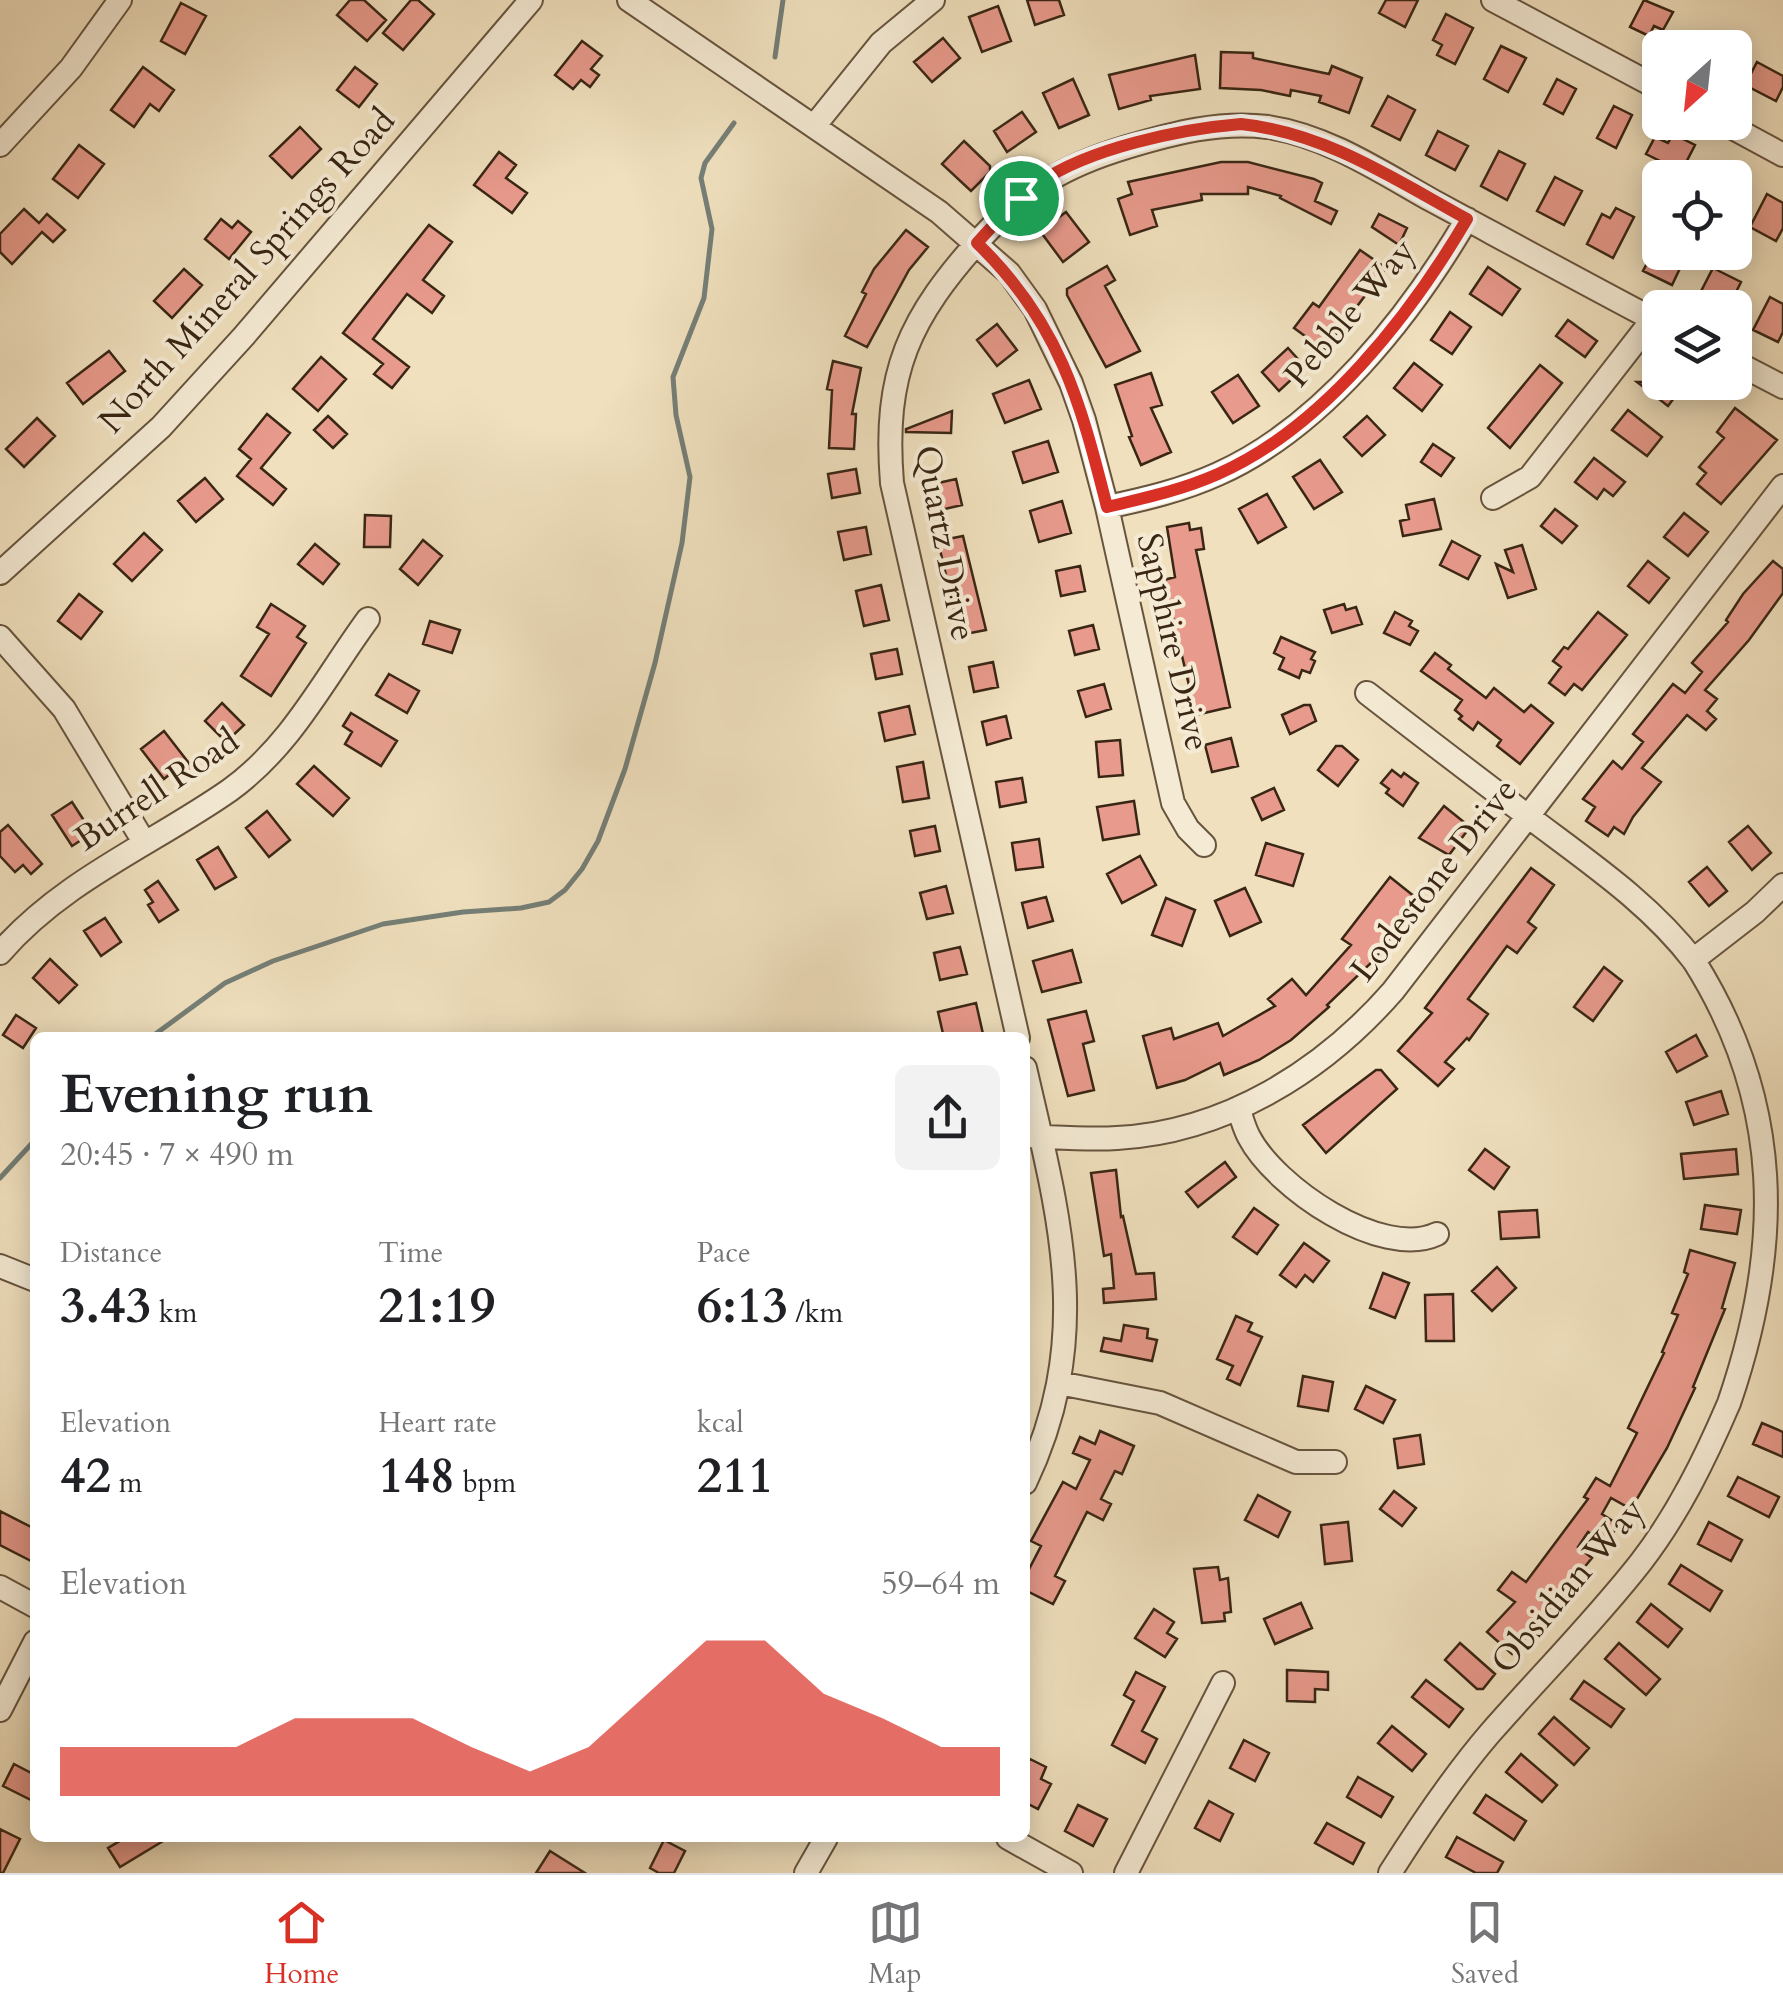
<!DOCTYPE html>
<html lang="en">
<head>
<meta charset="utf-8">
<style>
  :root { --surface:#fff; --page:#f2f2f2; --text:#202124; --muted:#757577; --line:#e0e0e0; --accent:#d93025 }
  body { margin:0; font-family:Cardo,serif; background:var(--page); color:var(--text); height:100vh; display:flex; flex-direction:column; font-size:38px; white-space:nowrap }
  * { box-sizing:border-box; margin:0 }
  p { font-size:32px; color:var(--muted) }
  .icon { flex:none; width:55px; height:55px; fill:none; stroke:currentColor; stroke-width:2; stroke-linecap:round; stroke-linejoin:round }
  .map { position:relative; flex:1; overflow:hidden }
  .side { position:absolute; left:30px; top:1032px; width:1000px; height:810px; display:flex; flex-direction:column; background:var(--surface); border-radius:15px; box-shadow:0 5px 25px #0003 }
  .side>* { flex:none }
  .needle { width:65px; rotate:207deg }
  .tools { position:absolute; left:1642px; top:30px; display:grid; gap:20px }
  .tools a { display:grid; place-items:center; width:110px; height:110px; border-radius:15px; background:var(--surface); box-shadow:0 5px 25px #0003; font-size:50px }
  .pin { position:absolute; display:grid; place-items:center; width:85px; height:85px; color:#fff; margin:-42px; border:5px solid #fff; border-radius:50%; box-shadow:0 2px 10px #0007 }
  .round { display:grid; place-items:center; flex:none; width:105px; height:105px; border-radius:15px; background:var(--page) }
  .head { display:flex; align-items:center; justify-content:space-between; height:170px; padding:0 30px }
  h1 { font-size:55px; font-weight:800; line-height:75px }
  .figures { display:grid; grid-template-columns:repeat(3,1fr); gap:15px; height:170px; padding:10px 30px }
  .figures div { display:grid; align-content:center }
  .figures b { font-size:50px; font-weight:800 }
  .figures small { font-size:28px; font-weight:400 }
  .figures p { font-size:28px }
  .chart { height:280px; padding:20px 30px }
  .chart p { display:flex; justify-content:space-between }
  .chart svg { width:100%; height:180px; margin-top:10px; fill:var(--accent); opacity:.7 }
  .tab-bar { display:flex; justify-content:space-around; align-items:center; height:140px; border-top:2px solid var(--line); background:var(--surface); font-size:28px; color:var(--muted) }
  .tab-bar a { display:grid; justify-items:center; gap:5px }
  .tab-bar .selected { color:var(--accent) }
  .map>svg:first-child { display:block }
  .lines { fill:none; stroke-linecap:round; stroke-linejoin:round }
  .stream { stroke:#757f77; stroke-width:5 }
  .building { fill:#e89a8c; stroke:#392614; stroke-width:2.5 }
  .minor-casing { stroke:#67543e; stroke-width:26 }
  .minor { stroke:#f5ebd5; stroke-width:22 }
  .route-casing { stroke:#fff; stroke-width:20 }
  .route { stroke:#d93025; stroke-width:12 }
  .labels { text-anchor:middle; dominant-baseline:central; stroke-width:8; stroke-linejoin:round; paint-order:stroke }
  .street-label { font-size:35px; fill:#392614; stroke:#f5ebd5 }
</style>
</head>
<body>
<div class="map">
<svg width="1783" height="1873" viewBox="0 0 1783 1873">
  <rect width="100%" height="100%" fill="#f0e0be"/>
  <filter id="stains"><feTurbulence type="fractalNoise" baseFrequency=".002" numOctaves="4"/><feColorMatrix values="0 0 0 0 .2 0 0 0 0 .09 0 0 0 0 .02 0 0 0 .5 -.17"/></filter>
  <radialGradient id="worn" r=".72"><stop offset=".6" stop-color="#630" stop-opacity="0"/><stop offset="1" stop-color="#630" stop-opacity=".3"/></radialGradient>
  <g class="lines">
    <!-- stream -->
    <path class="stream" d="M775,57L783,0
      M150,1038L225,983L273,961L383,924L463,912L521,908L549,902L565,890L582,869L598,841L625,769L655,663L682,543L690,477L676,415L673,377L704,298L712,229L701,178L705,163L734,123
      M0,1178L35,1140"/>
  </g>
  <!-- building -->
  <path class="building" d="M350,0H364L386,20L367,41L337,15Z
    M411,0H418L434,14L403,50L383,33Z
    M1027,0H1059L1064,15L1035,25Z
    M1386,0H1418L1405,27L1379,13Z
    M1644,0L1673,12L1663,30L1654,26L1649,36L1630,27Z
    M181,3L206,16L185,54L161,41Z
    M998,6L1011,41L982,52L969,17Z
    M1446,14L1473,28L1455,64L1437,55L1442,45L1433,40Z
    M943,38L960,58L932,82L914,62Z
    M582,41L602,56L591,69L599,75L590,87L581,80L573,89L555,75Z
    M1501,46L1526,58L1508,92L1484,79Z
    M1221,52L1253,53V58L1329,74L1332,66L1362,78L1349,113L1319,102L1321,96L1291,90L1290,96L1261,90L1220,88Z
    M1195,55L1200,89L1150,96L1151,100L1119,109L1109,75Z
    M1757,62L1783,76V87L1776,101L1745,85Z
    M143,67L174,90L159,111L150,104L134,127L111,110Z
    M355,67L377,84L359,107L337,90Z
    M1073,79L1089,115L1059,128L1043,93Z
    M1557,79L1576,89L1563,114L1544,104Z
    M1388,96L1415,110L1400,140L1372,126Z
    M1614,106L1632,115L1616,148L1597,138Z
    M1022,112L1036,132L1007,152L994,131Z
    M300,127L321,149L292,178L270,156Z
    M1438,131L1468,146L1455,170L1426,155Z
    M1673,134L1695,145L1678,178L1659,173L1664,163L1646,154L1655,137L1668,143Z
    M964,141L990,166V172L971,191L942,164Z
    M79,145L104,164L78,198L53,179Z
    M1499,151L1525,164L1507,200L1481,186Z
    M499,152L516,165L506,178L527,193L512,213L474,185Z
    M1221,162H1248L1314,179L1322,183L1315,201L1337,211L1331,224L1280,198L1281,196L1248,187V194H1201L1202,200L1152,210L1157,226L1130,235L1118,199L1132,194L1128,182Z
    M1555,177L1582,191L1564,225L1537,211Z
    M1767,194L1783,203V228L1776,241L1750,227Z
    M1616,208L1634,217L1613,258L1587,244L1602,214L1610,218Z
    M24,209L39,223L47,214L65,230L53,242L42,232L12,264L0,252V234Z
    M1066,212L1089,242L1063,262L1040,231Z
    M1379,214L1407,228L1399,245L1372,227Z
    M221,219L232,228L238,221L251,232L229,259L205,239Z
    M429,225L452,242L423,280L444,296L432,313L407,294L373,339L409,367L392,388L374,374L383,364L343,333Z
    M906,230L928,247L909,270L867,347L845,336L866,294L862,292L874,269Z
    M1655,248L1683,262L1672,285L1643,271Z
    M1360,250L1386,268L1324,350L1294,328L1313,303L1319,307Z
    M1107,266L1115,280L1105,286L1140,351L1106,367L1067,295V289Z
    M1488,267L1520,289L1502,315L1470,294Z
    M1713,268L1741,282L1728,308H1709L1696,301Z
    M184,269L202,285L172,318L154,301Z
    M1770,297L1783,304V332L1778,342L1753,330Z
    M1450,312L1471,327L1452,354L1431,340Z
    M1568,320L1597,341L1585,357L1556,336Z
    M997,324L1017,350L997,366L977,340Z
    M1288,348L1305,367L1279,391L1262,372Z
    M109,351L125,371L83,404L67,383Z
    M321,357L346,379L318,411L293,389Z
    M833,361L861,368L852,414H856L854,449L829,448L832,390L827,389Z
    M1414,363L1442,385L1422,411L1394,388Z
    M1540,365L1562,383L1510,448L1488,428Z
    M1151,373L1162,405L1151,408L1171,452L1141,465L1129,437L1132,436L1115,385Z
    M1238,375L1259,406L1233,423L1212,392Z
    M1029,380L1041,409L1005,423L993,394Z
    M1637,382H1686L1668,406Z
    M1735,408L1777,440L1721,504L1697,484L1706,473L1699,467L1724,438L1717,432Z
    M1628,410L1662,437L1647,456L1612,430Z
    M952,411L951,433L906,432V429Z
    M267,414L290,433L261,468L286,489L273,505L237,476L251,459L239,449Z
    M328,416L347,434L333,448L314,430Z
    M1367,416L1385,435L1362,456L1344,437Z
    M37,418L55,436L24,467L6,449Z
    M1048,441L1058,472L1023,483L1013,452Z
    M1433,444L1454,458L1441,476L1421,462Z
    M1594,458L1625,482L1613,496L1604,489L1597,499L1575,482Z
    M1320,460L1342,492L1314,509L1293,477Z
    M856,469L860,493L832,498L828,474Z
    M205,478L223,499L196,522L178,501Z
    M956,479L962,505L936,511L929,485Z
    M1267,494L1286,527L1258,543L1239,509Z
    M1434,499L1441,529L1403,536L1400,521L1409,519L1406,505Z
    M1062,501L1071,533L1039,542L1030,511Z
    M1555,509L1577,526L1562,543L1541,526Z
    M1684,513L1708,532L1688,556L1664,537Z
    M365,515L391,516L390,547H364Z
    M1189,523L1190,530L1201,528L1204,549L1196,550L1230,707L1196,715L1164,580L1175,577L1167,527Z
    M866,527L871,554L844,560L838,532Z
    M144,533L162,550L132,581L114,564Z
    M963,536L986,630L960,635L938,541Z
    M423,540L442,556L418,585L400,569Z
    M1452,541L1480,556L1468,579L1440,565Z
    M315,544L339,564L323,584L298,564Z
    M1522,545L1536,589L1508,598L1496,564L1513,572L1505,550Z
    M1648,561L1669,578L1649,603L1628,586Z
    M1773,561L1783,569V593L1749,640L1705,690L1717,699L1707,711L1716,719L1706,730L1687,715L1642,768L1661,782L1633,817L1624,834L1614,827L1608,836L1586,821L1595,807L1583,799L1613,761L1622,769L1643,742L1633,734L1673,684L1685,693L1702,672L1692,663L1728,622L1726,620L1743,594Z
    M1080,566L1085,591L1061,596L1056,571Z
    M881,585L889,620L864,626L856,591Z
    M79,594L102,612L81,639L58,621Z
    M271,604L305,626L297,637L306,643L271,696L241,676L269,634L257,627Z
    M1344,604L1346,610L1356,607L1362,624L1332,633L1324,610Z
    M1395,612L1412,621L1409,626L1418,631L1410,645L1384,633Z
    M1598,612L1627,635L1582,690L1574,684L1565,695L1549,683L1561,667L1553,661L1564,647L1568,649Z
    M430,621L460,630L452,653L423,644Z
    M1093,625L1099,649L1075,655L1069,631Z
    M1281,637L1315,652L1311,659L1315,661L1310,673L1302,670L1299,678L1279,669L1284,658L1274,653Z
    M897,649L902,674L876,679L871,654Z
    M1435,653L1451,665L1448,669L1486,698L1494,688L1524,712L1531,705L1553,723L1520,764L1497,746L1501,740L1478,722L1473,730L1459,719L1462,716L1455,710L1462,700L1421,671Z
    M993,662L998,687L974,692L969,667Z
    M389,674L419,691L407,713L376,695Z
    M1104,684L1111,709L1086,717L1078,691Z
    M222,703L244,725L226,742L205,721Z
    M1304,705H1310L1316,721L1290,734L1282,715Z
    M909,706L915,734L885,741L879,713Z
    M351,713L397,741L381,766L345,744L352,732L343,726Z
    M1006,716L1011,738L987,745L982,722Z
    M164,731L195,771L178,784L170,774L164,779L141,749Z
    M1231,738L1238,766L1212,772L1205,745Z
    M1120,740L1123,775L1099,777L1096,742Z
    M1336,746H1342L1358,760L1338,786L1318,770Z
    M923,762L929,798L903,802L897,767Z
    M314,766L349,798L333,816L297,784Z
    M1392,770L1401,777L1404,773L1418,783L1403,806L1386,793L1389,789L1381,783Z
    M1022,778L1026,802L1000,807L996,782Z
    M1274,788L1284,810L1262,820L1252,798Z
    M1134,801L1139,834L1103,840L1097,807Z
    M72,802L92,833L72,846L52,815Z
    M1444,806L1470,827L1449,855L1419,838Z
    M267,811L290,840L269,857L246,828Z
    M8,825L42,864L31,874L23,865L15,872L0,856V832Z
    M935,826L940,851L915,856L910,831Z
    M1748,826L1771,853L1752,870L1729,842Z
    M1039,839L1043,867L1016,870L1012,843Z
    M1266,843L1303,854L1293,886L1256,875Z
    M218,847L236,877L215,889L197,860Z
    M1140,856L1156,885L1122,903L1107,874Z
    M1707,867L1727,891L1709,906L1689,882Z
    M1531,868L1554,885L1528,922L1536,928L1517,953L1507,946L1468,999L1488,1014L1469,1040L1467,1038L1445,1062L1454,1069L1438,1086L1398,1051L1432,1013L1425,1008Z
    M1390,877L1420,901L1372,962L1327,1005L1329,1007L1291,1040L1259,1060L1224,1075L1220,1063L1185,1080L1157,1088L1143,1036L1171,1028L1174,1039L1218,1023L1223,1036L1275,1006L1268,999L1292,979L1306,995L1351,945L1342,939Z
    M158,881L178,910L159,922L148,905L153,902L145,890Z
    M946,886L953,913L927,919L920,893Z
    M1245,888L1261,922L1230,936L1215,901Z
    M1046,897L1053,921L1028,928L1022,903Z
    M1166,898L1195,910L1182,946L1152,935Z
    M105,918L121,942L101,956L84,931Z
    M960,947L967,974L940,980L934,953Z
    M1072,950L1081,982L1042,992L1033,961Z
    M50,959L77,985L59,1003L33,978Z
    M1604,967L1622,981L1593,1021L1574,1007Z
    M976,1003L983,1034L944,1038L938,1012Z
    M1086,1011L1094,1041L1083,1044L1094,1090L1068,1096L1048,1020Z
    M16,1015L36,1028L23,1048L3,1035Z
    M1696,1035L1707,1056L1677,1072L1666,1052Z
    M1376,1070H1381L1397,1089L1326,1153L1303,1125Z
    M1721,1091L1728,1114L1694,1125L1686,1102Z
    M1485,1149L1509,1167L1494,1189L1469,1170Z
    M1736,1149L1738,1174L1684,1179L1681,1154Z
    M1225,1162L1236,1177L1198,1207L1186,1192Z
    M1116,1170L1121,1217L1123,1216L1136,1274L1154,1273L1156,1299L1104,1303L1103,1289L1114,1288L1111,1254L1104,1256L1091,1173Z
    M1705,1205L1741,1210L1737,1234L1701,1229Z
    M1254,1208L1278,1225L1257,1254L1233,1237Z
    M1537,1210L1539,1237L1501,1239L1499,1212Z
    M1304,1243L1329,1261L1313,1282L1305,1275L1296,1287L1280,1275Z
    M1690,1250L1735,1263L1722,1308L1725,1309L1693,1387L1695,1388L1667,1448L1631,1509L1611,1498L1602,1514L1619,1525L1605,1543L1588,1532L1578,1547L1592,1558L1512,1654L1487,1632L1515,1602L1498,1590L1512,1572L1526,1582L1588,1499L1584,1497L1596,1478L1610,1486L1637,1433L1628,1428L1664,1353L1662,1352L1678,1315L1672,1313L1688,1274L1684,1272Z
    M1497,1267L1516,1288L1492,1311L1472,1291Z
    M1383,1273L1409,1283L1395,1318L1370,1308Z
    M1453,1294L1454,1341H1426L1425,1295Z
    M1236,1316L1252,1323L1248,1331L1262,1337L1240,1385L1227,1379L1233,1366L1217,1359Z
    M1124,1325L1148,1329L1147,1338L1157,1340L1152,1361L1101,1351L1104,1338L1121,1341Z
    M1303,1376L1333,1382L1328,1411L1298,1406Z
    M1366,1386L1395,1400L1383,1423L1355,1409Z
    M1762,1423L1783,1432V1457L1753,1444Z
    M1100,1431L1134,1446L1122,1474L1115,1471L1101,1499L1111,1504L1103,1520L1087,1512L1055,1576L1065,1581L1053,1604L1025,1590V1577L1041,1546L1031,1541L1063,1482L1076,1489L1090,1460L1073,1453L1080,1437L1095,1444Z
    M1420,1435L1424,1464L1398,1468L1394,1439Z
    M1738,1477L1779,1497L1769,1517L1728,1496Z
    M1394,1491L1416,1508L1402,1526L1380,1509Z
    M1258,1495L1290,1512L1278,1537L1245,1520Z
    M0,1511L35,1529V1563L0,1545Z
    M1348,1522L1352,1561L1325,1564L1321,1525Z
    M1709,1522L1742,1540L1731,1561L1698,1544Z
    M1681,1565L1722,1591L1710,1611L1669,1584Z
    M1218,1567L1220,1580L1228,1578L1231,1612L1224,1613L1225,1621L1202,1623L1194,1569Z
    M1301,1603L1312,1628L1275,1644L1264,1619Z
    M1651,1604L1682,1629L1668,1647L1637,1622Z
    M1154,1609L1174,1622L1167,1633L1177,1639L1165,1657L1135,1638Z
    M1460,1643L1495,1674L1483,1689H1477L1445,1660Z
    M1619,1643L1660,1679L1646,1695L1605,1659Z
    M1287,1670L1328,1672V1690L1315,1689V1702L1287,1701Z
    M1136,1672L1165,1687L1142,1731L1157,1739L1145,1763L1112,1745L1134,1701L1124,1695Z
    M1426,1680L1463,1709L1449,1727L1412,1697Z
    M1584,1681L1624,1709L1611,1727L1571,1699Z
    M1554,1717L1589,1748L1574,1765L1539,1734Z
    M1392,1726L1426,1754L1412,1771L1378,1743Z
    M1244,1740L1269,1753L1255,1781L1230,1768Z
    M1521,1754L1557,1785L1542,1802L1506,1772Z
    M1030,1759L1046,1767L1041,1779L1051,1784L1038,1809L1028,1804L1025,1809V1768Z
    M14,1764L35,1775V1802L3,1786Z
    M1358,1777L1393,1797L1381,1817L1347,1797Z
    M1486,1795L1526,1821L1514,1840L1474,1813Z
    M1209,1801L1233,1814L1220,1841L1195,1828Z
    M1078,1805L1107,1819L1093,1846L1065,1831Z
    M1327,1823L1364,1843L1353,1864L1315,1843Z
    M0,1829L20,1839L3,1873H0Z
    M1457,1837L1503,1862L1497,1873H1476L1446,1857Z
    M125,1838H168L120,1867L108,1848Z
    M664,1840L685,1851L674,1873H659L650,1868Z
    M550,1851L585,1873H536Z"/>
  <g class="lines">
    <!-- minor casing -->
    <g class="minor-casing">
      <path id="minor" d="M629,0L939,212L1009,273L1035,309L1071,383L1084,420L1107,507L1173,803L1188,829L1204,845
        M1493,0L1660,89
        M1722,122L1783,155
        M815,125L881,43L933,0
        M0,145L71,68L120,0
        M1735,362L1783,387
        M1493,498L1530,477L1653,319
        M1107,507C1145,499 1183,490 1218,474C1323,427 1410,316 1467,219
        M0,573L161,427L244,336L531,0
        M0,637L64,709L144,842
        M1367,693C1421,735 1475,776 1529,817C1587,861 1650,903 1694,961C1783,1102 1783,1246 1729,1403C1705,1459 1678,1514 1641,1562C1595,1621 1541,1675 1491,1732C1453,1776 1421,1824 1390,1873
        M0,953C63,880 153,844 230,790C292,745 324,679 368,619
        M1693,960L1755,912L1783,885
        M1018,1038L892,483C883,372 909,318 982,237C1027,188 1064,166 1127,147C1174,133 1219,121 1268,127C1328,136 1381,172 1433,201C1509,242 1584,283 1660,323
        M1025,1068C1059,1217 1095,1336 1025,1483
        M1238,1108C1242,1118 1244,1128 1249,1137C1275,1187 1381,1260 1437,1234
        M1025,1136C1055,1137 1087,1140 1117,1138C1226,1132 1323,1071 1393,991L1783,486
        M0,1266L35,1280
        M1059,1383L1160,1403L1296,1462H1335
        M0,1587L35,1606
        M0,1710L35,1642
        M1008,1838L1071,1873
        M806,1873L826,1838
        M1126,1873L1223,1683"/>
    </g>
    <!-- minor -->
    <use href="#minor" class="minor"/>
  </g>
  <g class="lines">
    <!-- route casing -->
    <g class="route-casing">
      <path id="route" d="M1241,124C1326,133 1394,179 1467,219C1410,316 1323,428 1218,474C1182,490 1145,498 1107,507C1080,400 1059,322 977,243C996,222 1016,200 1039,183C1089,148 1181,129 1241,124Z"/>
    </g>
    <!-- route -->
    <use href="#route" class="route"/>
  </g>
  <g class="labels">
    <!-- street labels -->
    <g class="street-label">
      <text transform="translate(247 271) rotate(-48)">North Mineral Springs Road</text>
      <text transform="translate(1350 313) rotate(-50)">Pebble Way</text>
      <text transform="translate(945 543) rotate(79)">Quartz Drive</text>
      <text transform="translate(1173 642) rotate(77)">Sapphire Drive</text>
      <text transform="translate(157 790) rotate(-34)">Burrell Road</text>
      <text transform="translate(1434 880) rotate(-52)">Lodestone Drive</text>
      <text transform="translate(1568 1586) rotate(-50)">Obsidian Way</text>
    </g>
  </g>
  <rect width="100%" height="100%" filter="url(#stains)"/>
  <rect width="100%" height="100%" fill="url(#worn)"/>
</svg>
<div class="tools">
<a><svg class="needle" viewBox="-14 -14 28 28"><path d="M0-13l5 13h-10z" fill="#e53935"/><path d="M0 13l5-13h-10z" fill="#757577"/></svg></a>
<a><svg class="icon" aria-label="locate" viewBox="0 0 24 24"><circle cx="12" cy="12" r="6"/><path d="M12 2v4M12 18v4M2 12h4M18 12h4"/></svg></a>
<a><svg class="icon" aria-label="layers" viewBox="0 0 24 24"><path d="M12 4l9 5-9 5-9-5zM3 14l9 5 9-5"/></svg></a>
</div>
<div class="pin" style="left:1021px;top:198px;background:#1e9e55"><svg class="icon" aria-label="arrive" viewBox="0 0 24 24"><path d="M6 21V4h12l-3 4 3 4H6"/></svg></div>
<section class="side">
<div class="head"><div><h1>Evening run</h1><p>20:45 · 7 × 490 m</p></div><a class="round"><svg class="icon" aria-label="share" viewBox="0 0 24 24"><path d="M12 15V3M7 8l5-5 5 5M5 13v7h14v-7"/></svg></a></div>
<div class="figures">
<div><p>Distance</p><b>3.43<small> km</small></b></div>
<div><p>Time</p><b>21:19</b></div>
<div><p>Pace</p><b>6:13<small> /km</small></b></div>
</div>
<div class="figures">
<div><p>Elevation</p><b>42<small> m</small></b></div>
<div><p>Heart rate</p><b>148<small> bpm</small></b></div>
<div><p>kcal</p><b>211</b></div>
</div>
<div class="chart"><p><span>Elevation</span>59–64 m</p>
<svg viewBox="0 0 160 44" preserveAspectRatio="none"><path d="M0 44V32L10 32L20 32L30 32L40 25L50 25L60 25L70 32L80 38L90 32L100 19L110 6L120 6L130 19L140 25L150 32L160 32V44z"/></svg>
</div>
</section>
</div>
<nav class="tab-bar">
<a class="selected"><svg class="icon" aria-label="home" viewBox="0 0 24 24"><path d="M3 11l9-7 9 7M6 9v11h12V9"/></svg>Home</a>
<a><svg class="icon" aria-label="map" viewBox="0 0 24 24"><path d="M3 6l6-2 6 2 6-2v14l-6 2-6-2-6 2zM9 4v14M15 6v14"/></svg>Map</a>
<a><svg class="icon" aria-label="saved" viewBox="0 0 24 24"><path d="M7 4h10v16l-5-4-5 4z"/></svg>Saved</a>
</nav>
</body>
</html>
